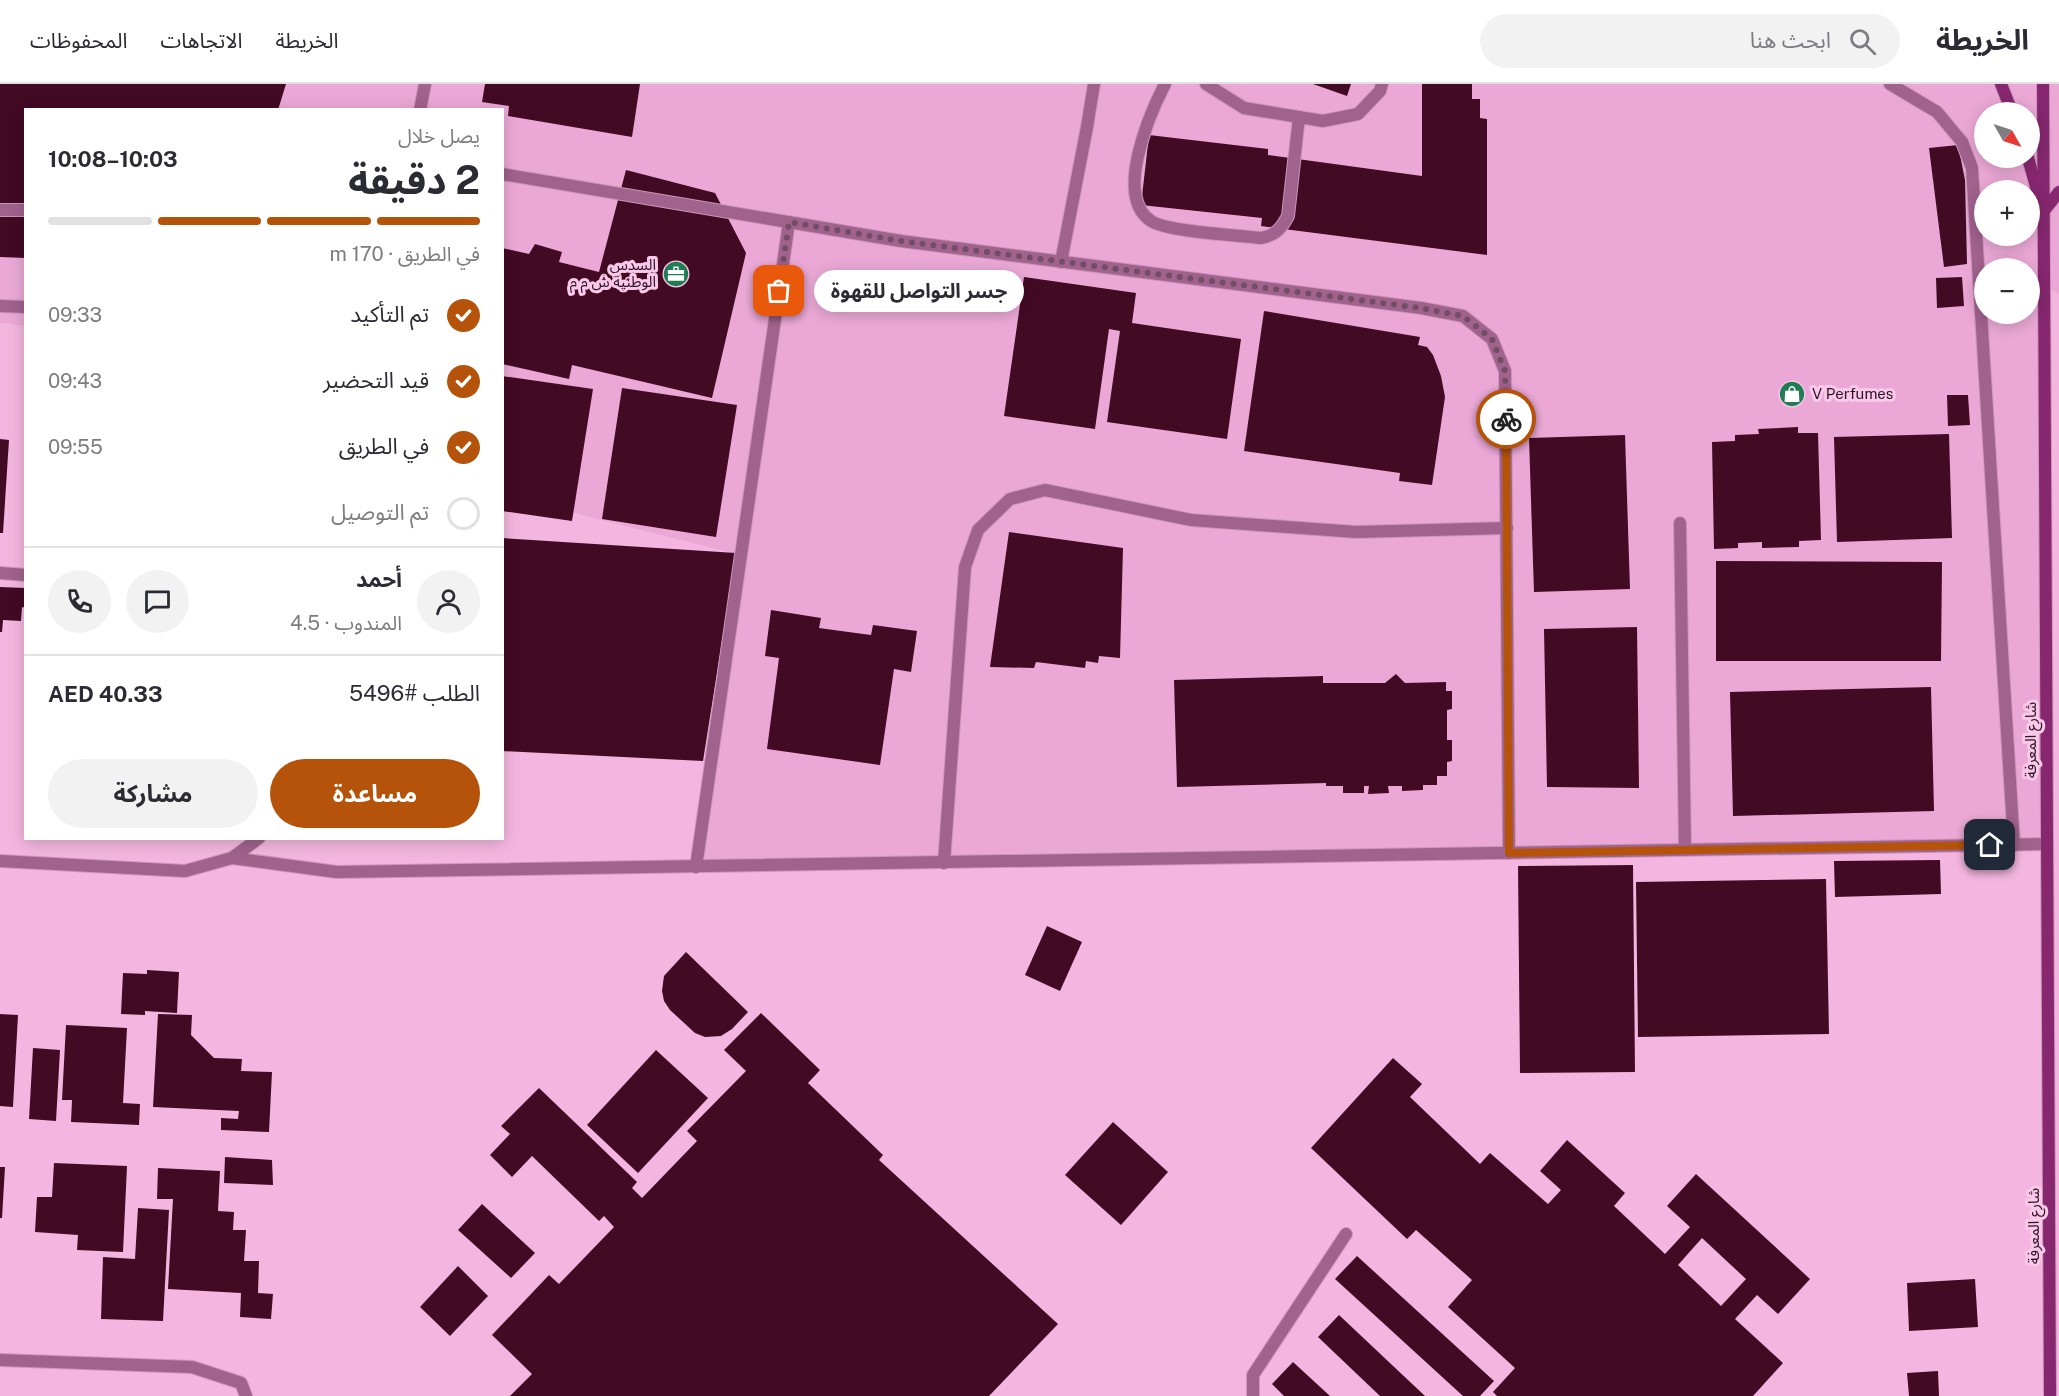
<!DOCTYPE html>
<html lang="ar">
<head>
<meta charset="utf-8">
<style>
	:root { --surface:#fff; --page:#f2f2f3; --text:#2b2b33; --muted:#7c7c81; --line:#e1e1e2; --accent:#b45309 }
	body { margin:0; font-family:"Public Sans","Noto Sans Arabic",sans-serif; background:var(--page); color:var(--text); direction:rtl; height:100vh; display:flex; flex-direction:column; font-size:22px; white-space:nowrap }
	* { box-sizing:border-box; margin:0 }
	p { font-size:20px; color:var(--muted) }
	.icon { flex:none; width:33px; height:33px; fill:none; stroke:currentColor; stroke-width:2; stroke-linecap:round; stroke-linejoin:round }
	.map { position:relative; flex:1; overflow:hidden; direction:ltr }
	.sheet { position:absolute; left:24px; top:24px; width:480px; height:732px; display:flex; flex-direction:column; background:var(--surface); border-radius:0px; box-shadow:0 3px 15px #0003; direction:rtl }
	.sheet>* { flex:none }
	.needle { width:39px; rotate:129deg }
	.buttons { position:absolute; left:1974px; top:18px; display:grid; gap:12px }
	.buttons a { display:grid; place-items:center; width:66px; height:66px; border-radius:50%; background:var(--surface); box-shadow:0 3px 15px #0003; font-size:30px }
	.pin { position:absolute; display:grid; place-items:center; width:51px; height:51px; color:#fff; margin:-26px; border-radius:12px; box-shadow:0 3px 9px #0006 }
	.courier { position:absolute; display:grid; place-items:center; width:60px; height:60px; margin:-30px; border:4px solid #b45309; border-radius:50%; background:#fff; color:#222; box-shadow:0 2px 8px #0007 }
	.bubble { position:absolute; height:42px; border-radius:21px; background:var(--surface); box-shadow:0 3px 15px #0003; font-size:20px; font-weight:700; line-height:42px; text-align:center; direction:rtl }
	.headline em { font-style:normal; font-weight:700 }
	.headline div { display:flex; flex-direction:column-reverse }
	.headline { display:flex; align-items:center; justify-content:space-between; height:102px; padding:0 24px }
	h1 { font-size:39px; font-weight:700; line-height:45px }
	.bar { display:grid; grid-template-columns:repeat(4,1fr); gap:9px 6px; align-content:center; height:72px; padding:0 24px }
	.bar i { height:8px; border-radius:4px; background:var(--line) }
	.bar .active { background:var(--accent) }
	.bar p { grid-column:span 4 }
	.line { display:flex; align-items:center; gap:15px; padding:0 24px; border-top:2px solid var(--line) }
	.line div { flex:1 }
	.round { display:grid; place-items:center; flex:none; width:63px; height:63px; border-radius:32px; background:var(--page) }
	ol { padding:0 24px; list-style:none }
	li { display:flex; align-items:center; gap:18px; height:66px }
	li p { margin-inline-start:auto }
	li .icon { padding:6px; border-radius:50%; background:var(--accent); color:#fff; stroke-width:4 }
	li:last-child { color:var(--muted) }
	li i { width:33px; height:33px; border:3px solid var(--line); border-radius:50% }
	.action { display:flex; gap:12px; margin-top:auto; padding:12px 24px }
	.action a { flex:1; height:69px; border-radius:36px; background:var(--accent); color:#fff; font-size:24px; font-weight:700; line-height:69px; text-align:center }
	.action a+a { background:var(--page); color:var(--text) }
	header { display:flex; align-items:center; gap:36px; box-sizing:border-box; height:84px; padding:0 30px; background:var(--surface); border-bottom:2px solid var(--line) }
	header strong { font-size:28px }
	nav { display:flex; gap:33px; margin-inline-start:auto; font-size:21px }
	.search { width:420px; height:54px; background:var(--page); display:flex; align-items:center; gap:15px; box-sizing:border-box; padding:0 21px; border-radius:33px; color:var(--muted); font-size:22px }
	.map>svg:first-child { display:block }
	.built { fill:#eba8d6; fill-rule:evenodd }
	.building { fill:#430a23; fill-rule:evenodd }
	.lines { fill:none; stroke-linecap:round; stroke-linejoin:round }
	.lane-casing { stroke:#cc96ba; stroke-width:14 }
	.street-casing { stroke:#cc96ba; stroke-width:14 }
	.secondary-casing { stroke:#cc96ba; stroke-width:14 }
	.lane { stroke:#a1628e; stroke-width:12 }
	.street { stroke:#a1628e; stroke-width:12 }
	.secondary { stroke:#86276f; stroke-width:12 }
	.done { stroke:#714d66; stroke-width:6; stroke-dasharray:0 10.8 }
	.route { stroke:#b45309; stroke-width:8 }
	.labels { text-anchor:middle; stroke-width:6; stroke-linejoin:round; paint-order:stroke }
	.poi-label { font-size:15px; fill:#2b1524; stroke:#fac8e9; text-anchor:end }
	.street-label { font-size:15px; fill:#2b1524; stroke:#fac8e9 }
</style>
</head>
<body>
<header>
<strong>الخريطة</strong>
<div class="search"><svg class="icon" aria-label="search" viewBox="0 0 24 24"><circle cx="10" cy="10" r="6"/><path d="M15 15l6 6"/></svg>ابحث هنا</div>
<nav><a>الخريطة</a><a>الاتجاهات</a><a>المحفوظات</a></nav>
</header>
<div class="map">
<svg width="2059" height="1312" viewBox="0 0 2059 1312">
	<rect width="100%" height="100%" fill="#f4b6e0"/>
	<path class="built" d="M 0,0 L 2059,0 L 2059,210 L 2045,203 L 2047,760 L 696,783 L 736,470 L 503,411 L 502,26 L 26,26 L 25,242 L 0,239 ZM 1984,28 L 2030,28 L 2030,74 L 1984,74 ZM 1984,106 L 2030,106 L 2030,152 L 1984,152 ZM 1984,184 L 2030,184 L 2030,230 L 1984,230 Z"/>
	<g class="building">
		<path d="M 0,0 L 286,0 L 278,26 L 26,26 L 26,174 L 0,173 Z"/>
		<path d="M 485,0 L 640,0 L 632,53 L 508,32 L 509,22 L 482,18 Z"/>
		<path d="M 1313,0 L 1351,0 L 1347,12 Z"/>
		<path d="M 1422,0 L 1472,0 L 1472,15 L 1480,15 L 1480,34 L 1487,35 L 1487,171 L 1261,142 L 1262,134 L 1141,121 L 1149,51 L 1268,65 L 1268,71 L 1422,92 Z"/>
		<path d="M 1958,61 L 1965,96 L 1967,180 L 1944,183 L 1929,64 Z"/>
		<path d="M 626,86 L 715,109 L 746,169 L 712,314 L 572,281 L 569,295 L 502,280 L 502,164 L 529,170 L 535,160 L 562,168 L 559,178 L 599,188 Z"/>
		<path d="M 1024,193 L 1136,209 L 1132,239 L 1241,255 L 1227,355 L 1107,338 L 1120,247 L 1109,245 L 1095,345 L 1004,332 Z"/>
		<path d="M 1962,193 L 1964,222 L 1937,224 L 1936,194 Z"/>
		<path d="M 1264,227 L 1420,253 L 1418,261 L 1427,263 L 1433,271 L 1441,292 L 1445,313 L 1432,401 L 1399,397 L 1400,389 L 1244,367 Z"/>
		<path d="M 502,292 L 593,305 L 572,437 L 502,427 Z"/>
		<path d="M 622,304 L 737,321 L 716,453 L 602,435 Z"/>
		<path d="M 1947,311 L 1968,311 L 1970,341 L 1948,342 Z"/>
		<path d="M 1798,343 L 1798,349 L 1818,349 L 1821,456 L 1799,457 L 1799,463 L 1762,464 L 1762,458 L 1738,459 L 1738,464 L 1714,465 L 1712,358 L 1735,357 L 1735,351 L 1759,350 L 1758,345 Z"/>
		<path d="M 1949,350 L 1952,454 L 1837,458 L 1834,353 Z"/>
		<path d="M 1625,351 L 1630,505 L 1534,508 L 1529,354 Z"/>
		<path d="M 0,355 L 9,356 L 3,449 L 0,449 Z"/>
		<path d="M 1009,448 L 1123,464 L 1120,574 L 1099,572 L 1098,579 L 1086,577 L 1085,584 L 1036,578 L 1034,584 L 990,583 Z"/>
		<path d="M 502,454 L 736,469 L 703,677 L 502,667 Z"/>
		<path d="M 1716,477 L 1942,478 L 1941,577 L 1716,577 Z"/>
		<path d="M 0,503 L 26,504 L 26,524 L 22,523 L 21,537 L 3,536 L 2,548 L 0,548 Z"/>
		<path d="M 771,526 L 821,534 L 819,544 L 841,547 L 871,551 L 873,541 L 917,547 L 911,588 L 894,585 L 880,681 L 767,665 L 779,574 L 765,572 Z"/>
		<path d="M 1637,543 L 1639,704 L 1547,703 L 1544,545 Z"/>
		<path d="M 1396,590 L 1405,599 L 1446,598 L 1446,607 L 1452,607 L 1452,625 L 1447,626 L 1447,656 L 1452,656 L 1452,677 L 1447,678 L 1447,692 L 1437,692 L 1437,701 L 1423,701 L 1423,706 L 1402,707 L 1402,702 L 1388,702 L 1389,709 L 1368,710 L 1369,702 L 1364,702 L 1364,709 L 1343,709 L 1343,702 L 1326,702 L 1326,699 L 1177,703 L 1174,596 L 1323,592 L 1323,599 L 1385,599 Z"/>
		<path d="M 1931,603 L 1934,727 L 1733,732 L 1730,608 Z"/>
		<path d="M 1940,776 L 1941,810 L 1835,813 L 1834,777 Z"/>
		<path d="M 1633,781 L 1635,988 L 1520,989 L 1518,782 Z"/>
		<path d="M 1826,795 L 1829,950 L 1638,953 L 1636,798 Z"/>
		<path d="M 1047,842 L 1082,858 L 1060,907 L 1025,891 Z"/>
		<path d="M 686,868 L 748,928 L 732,945 L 721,952 L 705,953 L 695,949 L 670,926 L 664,917 L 662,907 L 664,892 Z"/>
		<path d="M 147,886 L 179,888 L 177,929 L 145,927 L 145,931 L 121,930 L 123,889 L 147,890 Z"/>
		<path d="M 761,929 L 820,986 L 808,999 L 883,1071 L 879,1076 L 1058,1240 L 989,1312 L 510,1312 L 532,1290 L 492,1251 L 549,1191 L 559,1200 L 614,1143 L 604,1132 L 599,1137 L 532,1072 L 512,1093 L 490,1071 L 510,1050 L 501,1042 L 539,1004 L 637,1098 L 632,1104 L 642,1114 L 697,1057 L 687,1047 L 746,987 L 724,966 Z"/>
		<path d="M 0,930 L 18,931 L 13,1023 L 0,1022 Z"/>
		<path d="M 158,930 L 192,931 L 191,951 L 214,974 L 242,975 L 241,987 L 272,988 L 269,1048 L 221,1046 L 221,1034 L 238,1035 L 239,1027 L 153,1023 Z"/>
		<path d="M 66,941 L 127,944 L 123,1019 L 140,1020 L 139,1041 L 71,1038 L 72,1016 L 62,1016 Z"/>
		<path d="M 33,964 L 60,966 L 56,1037 L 29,1035 Z"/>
		<path d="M 656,966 L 708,1014 L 638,1089 L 587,1041 Z"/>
		<path d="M 1393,974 L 1422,1000 L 1410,1013 L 1480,1080 L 1490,1069 L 1548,1120 L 1561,1106 L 1540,1087 L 1567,1056 L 1625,1109 L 1614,1122 L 1665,1170 L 1690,1143 L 1667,1122 L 1696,1090 L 1810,1195 L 1778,1230 L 1757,1211 L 1735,1235 L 1783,1279 L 1753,1312 L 1497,1312 L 1493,1308 L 1515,1284 L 1448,1223 L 1472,1196 L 1416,1146 L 1407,1155 L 1311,1064 ZM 1702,1154 L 1746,1195 L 1721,1222 L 1678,1181 Z"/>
		<path d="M 1113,1038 L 1168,1088 L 1121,1141 L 1065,1091 Z"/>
		<path d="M 225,1073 L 272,1076 L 273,1101 L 224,1099 Z"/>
		<path d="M 54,1079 L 127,1082 L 123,1168 L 77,1166 L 78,1151 L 35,1148 L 37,1113 L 52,1113 Z"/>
		<path d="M 0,1083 L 5,1083 L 2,1134 L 0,1134 Z"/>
		<path d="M 158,1084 L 220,1087 L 218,1127 L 234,1128 L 233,1146 L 246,1146 L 244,1177 L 259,1177 L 258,1209 L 273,1210 L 271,1235 L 240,1233 L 241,1209 L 168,1205 L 173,1115 L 157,1115 Z"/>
		<path d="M 482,1120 L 535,1169 L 511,1194 L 458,1146 Z"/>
		<path d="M 138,1124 L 169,1126 L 163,1237 L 101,1235 L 103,1173 L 135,1175 Z"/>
		<path d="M 1357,1172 L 1494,1297 L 1480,1312 L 1463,1312 L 1335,1195 Z"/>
		<path d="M 458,1182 L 488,1212 L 450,1252 L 420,1223 Z"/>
		<path d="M 1975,1195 L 1978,1243 L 1909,1247 L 1907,1199 Z"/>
		<path d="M 1339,1231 L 1425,1312 L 1380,1312 L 1318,1253 Z"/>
		<path d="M 1293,1278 L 1330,1312 L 1284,1312 L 1272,1300 Z"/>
		<path d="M 1938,1287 L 1939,1312 L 1909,1312 L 1907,1289 Z"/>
	</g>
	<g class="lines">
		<g class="lane-casing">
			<g id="lane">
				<path d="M 1165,0 C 1149,31 1114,113 1151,137 C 1168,148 1238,151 1261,154 C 1276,151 1281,145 1288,132 L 1299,33"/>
				<path d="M 1206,0 L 1244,24 L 1323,37 L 1358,30 L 1380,7 L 1382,0"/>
				<path d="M 1890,0 L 1937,28 L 1962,58 L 1972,84 L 2014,761"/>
				<path d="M 502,90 L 901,157 L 1421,224 L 1463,232 L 1492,255 L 1505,287 L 1509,769"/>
				<path d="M 0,126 L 26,126"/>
				<path d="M 1061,178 L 1087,43 L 1094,0"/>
				<path d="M 1680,439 L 1685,766"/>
				<path d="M 0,489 L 26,491"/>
				<path d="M 232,774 L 337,788 L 2047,760"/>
				<path d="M 944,779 L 965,483 L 978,446 L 1010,415 L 1045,406 L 1191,436 L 1356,448 L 1507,444"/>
				<path d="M 696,783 L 789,138"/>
			</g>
		</g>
		<g class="street-casing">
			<g id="street">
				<path d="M 420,26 L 425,0"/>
				<path d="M 0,222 L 26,223"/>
				<path d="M 0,777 L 185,787 L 232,774 L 259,754"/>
				<path d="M 0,1276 L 192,1283 L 241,1299 L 246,1312"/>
				<path d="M 1253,1312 L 1253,1291 L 1346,1150"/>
			</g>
		</g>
		<g class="secondary-casing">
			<g id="secondary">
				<path d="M 2001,0 L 2012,28"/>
				<path d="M 2043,0 L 2050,1312"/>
				<path d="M 2028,74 L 2039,113"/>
				<path d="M 2043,128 L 2059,108"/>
			</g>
		</g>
		<use href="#lane" class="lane"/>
		<use href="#street" class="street"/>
		<use href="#secondary" class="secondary"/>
	</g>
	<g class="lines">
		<path class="done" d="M 779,207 L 789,138 L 901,157 L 1421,224 L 1463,232 L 1492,255 L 1505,287 L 1506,335"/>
		<path class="route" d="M 1506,335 L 1509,769 L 1990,761"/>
	</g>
	<defs>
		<g id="office-disc" transform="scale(1.35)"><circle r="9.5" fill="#207d53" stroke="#fac8e9"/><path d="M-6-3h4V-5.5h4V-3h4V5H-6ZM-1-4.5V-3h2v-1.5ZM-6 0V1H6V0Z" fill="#fff"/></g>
		<g id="shop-disc" transform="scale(1.35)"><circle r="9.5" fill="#207d53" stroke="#fac8e9"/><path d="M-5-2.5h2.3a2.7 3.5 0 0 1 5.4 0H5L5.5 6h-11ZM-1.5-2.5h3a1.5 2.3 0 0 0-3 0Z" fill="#fff"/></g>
	</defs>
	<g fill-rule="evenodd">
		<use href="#office-disc" x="676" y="190"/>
		<use href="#shop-disc" x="1792" y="310"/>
	</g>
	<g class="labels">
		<g class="poi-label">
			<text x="656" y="186">السدس<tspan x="656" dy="17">الوطنیة ش م م</tspan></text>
			<text x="1812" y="315" text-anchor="start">V Perfumes</text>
		</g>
		<g class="street-label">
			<text transform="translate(2031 656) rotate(-90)" y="5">شارع المعرفة</text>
			<text transform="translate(2034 1142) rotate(-90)" y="5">شارع المعرفة</text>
		</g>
	</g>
</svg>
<div class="buttons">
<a><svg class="needle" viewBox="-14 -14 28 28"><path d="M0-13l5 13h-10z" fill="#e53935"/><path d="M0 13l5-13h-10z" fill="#7c7c81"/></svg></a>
<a>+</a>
<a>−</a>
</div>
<div class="pin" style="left:779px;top:207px;background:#ea580c"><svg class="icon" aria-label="bag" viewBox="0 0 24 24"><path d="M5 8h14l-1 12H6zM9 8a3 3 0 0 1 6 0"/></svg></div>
<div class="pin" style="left:1990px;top:761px;background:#1f2937"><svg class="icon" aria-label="home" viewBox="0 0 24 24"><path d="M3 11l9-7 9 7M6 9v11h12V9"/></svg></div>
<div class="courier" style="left:1506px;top:335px"><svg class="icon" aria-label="bike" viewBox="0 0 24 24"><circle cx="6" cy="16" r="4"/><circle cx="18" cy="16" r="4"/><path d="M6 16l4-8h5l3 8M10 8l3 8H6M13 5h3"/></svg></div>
<div class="bubble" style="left:814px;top:186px;width:210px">جسر التواصل للقهوة</div>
<section class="sheet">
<div class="headline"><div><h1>2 دقيقة</h1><p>يصل خلال</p></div><em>10:03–10:08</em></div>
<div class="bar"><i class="active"></i><i class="active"></i><i class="active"></i><i></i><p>في الطريق · 170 m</p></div>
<ol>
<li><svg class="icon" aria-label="check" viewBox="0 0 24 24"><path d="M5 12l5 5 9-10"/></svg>تم التأكيد<p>09:33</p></li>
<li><svg class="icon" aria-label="check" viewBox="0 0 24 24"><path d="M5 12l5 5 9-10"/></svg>قيد التحضير<p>09:43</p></li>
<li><svg class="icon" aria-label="check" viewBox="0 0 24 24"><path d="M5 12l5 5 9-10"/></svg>في الطريق<p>09:55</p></li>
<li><i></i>تم التوصيل</li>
</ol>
<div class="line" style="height:108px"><a class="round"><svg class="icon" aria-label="person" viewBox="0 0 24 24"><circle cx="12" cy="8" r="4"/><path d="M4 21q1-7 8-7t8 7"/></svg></a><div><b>أحمد</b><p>المندوب · 4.5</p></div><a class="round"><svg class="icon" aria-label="chat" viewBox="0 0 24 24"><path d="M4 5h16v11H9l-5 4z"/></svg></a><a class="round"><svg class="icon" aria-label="phone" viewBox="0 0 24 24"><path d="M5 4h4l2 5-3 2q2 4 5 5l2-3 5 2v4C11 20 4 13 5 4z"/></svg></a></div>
<div class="line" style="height:78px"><div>الطلب #5496</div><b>AED 40.33</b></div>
<div class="action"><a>مساعدة</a><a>مشاركة</a></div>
</section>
</div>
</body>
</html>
